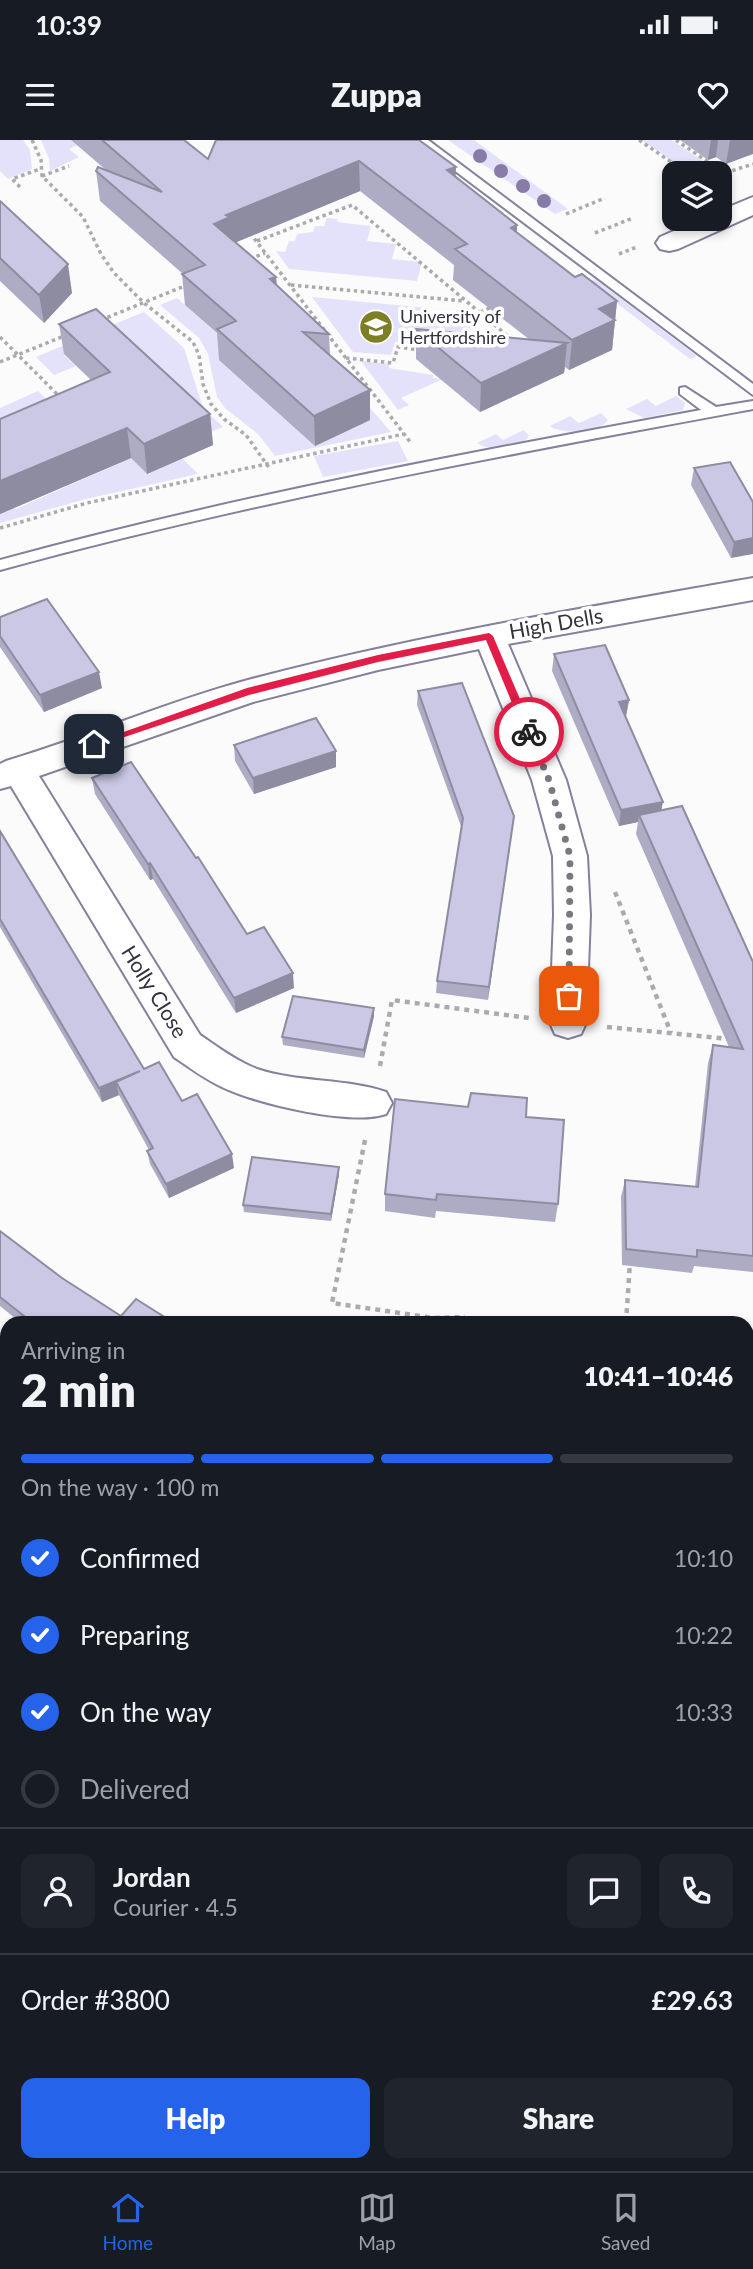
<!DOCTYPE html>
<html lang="en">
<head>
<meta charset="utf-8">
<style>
	:root { --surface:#171b24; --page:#20242c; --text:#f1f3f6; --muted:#9ea1a6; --line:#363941; --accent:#2563eb }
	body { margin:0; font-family:Lato,sans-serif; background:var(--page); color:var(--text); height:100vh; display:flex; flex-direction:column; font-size:26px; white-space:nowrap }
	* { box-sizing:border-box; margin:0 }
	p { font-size:23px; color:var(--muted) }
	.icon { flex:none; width:38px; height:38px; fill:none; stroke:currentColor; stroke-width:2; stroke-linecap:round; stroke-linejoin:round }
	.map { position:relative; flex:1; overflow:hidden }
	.panel { position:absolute; left:0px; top:1176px; width:754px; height:856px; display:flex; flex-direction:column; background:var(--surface); border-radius:21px 21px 0 0; box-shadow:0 4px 10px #0003 }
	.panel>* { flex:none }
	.fabs { position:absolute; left:662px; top:21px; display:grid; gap:14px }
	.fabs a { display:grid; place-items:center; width:70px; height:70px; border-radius:14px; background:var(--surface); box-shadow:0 4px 10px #0003; font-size:35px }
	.pin { position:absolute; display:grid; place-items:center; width:60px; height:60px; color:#fff; margin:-30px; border-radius:14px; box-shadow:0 4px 10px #0006 }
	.courier { position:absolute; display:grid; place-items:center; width:70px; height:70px; margin:-35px; border:5px solid #e11d48; border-radius:50%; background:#fff; color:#222; box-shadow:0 2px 9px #0007 }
	.headline em { font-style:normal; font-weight:800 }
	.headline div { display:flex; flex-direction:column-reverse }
	.headline { display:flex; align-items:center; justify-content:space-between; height:119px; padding:0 21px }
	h1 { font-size:46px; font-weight:800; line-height:52px }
	.bar { display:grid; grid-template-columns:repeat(4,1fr); gap:10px 7px; align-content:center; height:84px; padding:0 21px }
	.bar i { height:9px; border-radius:5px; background:var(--line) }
	.bar .selected { background:var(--accent) }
	.bar p { grid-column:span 4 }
	.line { display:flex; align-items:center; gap:18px; padding:0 21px; border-top:2px solid var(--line) }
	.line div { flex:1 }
	.round { display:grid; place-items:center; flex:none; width:74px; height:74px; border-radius:14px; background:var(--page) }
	ol { padding:0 21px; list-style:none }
	li { display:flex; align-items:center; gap:21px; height:77px }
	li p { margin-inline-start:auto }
	li .icon { padding:7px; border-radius:50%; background:var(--accent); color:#fff; stroke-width:4 }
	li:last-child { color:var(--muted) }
	li i { width:38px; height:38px; border:4px solid var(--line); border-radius:50% }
	.action { display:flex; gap:14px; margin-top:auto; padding:14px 21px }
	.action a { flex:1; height:80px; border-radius:14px; background:var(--accent); color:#fff; font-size:28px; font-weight:800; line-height:80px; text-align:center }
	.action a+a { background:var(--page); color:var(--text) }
	.status { display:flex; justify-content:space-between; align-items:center; height:49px; padding:0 35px; background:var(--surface); direction:ltr }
	.status svg { height:19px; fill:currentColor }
	header { display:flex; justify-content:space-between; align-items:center; height:91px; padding:0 21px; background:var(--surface); font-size:32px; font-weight:800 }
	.menu { display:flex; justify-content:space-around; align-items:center; height:98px; border-top:2px solid var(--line); background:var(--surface); font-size:19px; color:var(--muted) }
	.menu a { display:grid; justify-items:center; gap:4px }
	.menu .selected { color:var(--accent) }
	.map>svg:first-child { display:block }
	.green { fill:#e4e2fa }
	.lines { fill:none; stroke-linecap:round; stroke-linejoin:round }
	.lane-casing { stroke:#83819b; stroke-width:4 }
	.street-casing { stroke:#83819b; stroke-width:4 }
	.secondary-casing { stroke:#83819b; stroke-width:4 }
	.path-far2 { stroke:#abaaaf; stroke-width:3.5; stroke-dasharray:3.5 3.5; stroke-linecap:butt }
	.path-far1 { stroke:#abaaaf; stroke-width:4.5; stroke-dasharray:5 5; stroke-linecap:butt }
	.path { stroke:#abaaaf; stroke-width:5; stroke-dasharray:6 6; stroke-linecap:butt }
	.lane { fill:#fff; fill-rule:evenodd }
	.street { fill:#fff; fill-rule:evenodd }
	.secondary { fill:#fff; fill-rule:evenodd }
	.tree { fill:#897ba8 }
	.wall { fill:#aeacc4 }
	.shaded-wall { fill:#8d8ca0 }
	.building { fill:#cac8e4; stroke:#8d8ca0; stroke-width:2 }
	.route { fill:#e11d48 }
	.done { stroke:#797880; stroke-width:7; stroke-dasharray:0 12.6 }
	.labels { text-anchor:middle; stroke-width:7; stroke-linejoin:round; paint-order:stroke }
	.far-poi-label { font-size:18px; fill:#33323d; stroke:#fff; text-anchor:start }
	.street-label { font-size:21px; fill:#33323d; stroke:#fff }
</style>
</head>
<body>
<div class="status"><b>10:39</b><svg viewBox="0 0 49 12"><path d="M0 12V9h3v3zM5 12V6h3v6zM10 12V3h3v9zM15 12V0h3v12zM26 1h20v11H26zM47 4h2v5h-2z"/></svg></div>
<header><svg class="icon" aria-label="menu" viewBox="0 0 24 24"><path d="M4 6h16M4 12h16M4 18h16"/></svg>Zuppa<svg class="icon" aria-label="heart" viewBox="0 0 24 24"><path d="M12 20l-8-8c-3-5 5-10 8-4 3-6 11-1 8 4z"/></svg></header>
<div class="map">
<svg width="753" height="2031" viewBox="0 0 753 2031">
	<rect width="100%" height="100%" fill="#fbfbfb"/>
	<g class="green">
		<path d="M 0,0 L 23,0 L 30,10 L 32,29 L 8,39 L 0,31 Z"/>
		<path d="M 41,0 L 72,0 L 77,5 L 69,9 L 79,17 L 50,31 L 49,19 Z"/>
		<path d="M 448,0 L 474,0 L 568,69 L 555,74 Z"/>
		<path d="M 641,0 L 672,0 L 707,24 L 688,32 Z"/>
		<path d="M 327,78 L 338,79 L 337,82 L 371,86 L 367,101 L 396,104 L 392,119 L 422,122 L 417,141 L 289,129 L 276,111 L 285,112 L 289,101 L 295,101 L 297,94 L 313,92 L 315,86 L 324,86 Z"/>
		<path d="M 595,139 L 697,216 L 690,219 L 589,142 Z"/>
		<path d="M 312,157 L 428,168 L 427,172 L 460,175 L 458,184 L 472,185 L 466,210 L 395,202 L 391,215 L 353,212 Z"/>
		<path d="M 177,158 L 238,212 L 341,234 L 391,292 L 275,316 L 258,294 L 225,268 L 217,257 L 208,214 L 199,198 L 160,165 Z"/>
		<path d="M 144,172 L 184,208 L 203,268 L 223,287 L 203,295 L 112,185 Z"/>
		<path d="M 105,188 L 64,215 L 76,226 L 54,235 L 36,217 Z"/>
		<path d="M 361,221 L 389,224 L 389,228 L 433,235 L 433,238 L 443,239 L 401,258 L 409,265 L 398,270 Z"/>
		<path d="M 38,251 L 58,271 L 0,286 L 0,268 Z"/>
		<path d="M 676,256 L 685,263 L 683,270 L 644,278 L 626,269 L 647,259 L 656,266 Z"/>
		<path d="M 601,273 L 608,280 C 600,293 561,295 550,286 L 570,276 L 579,283 Z"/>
		<path d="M 524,290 L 529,296 C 522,308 488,312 477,303 L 496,294 L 503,300 Z"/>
		<path d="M 398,301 L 408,321 L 323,337 L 314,316 Z"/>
		<path d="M 131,318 L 147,334 L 182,318 L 198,334 L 86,359 L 0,383 L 0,373 L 13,367 L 16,369 Z"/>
	</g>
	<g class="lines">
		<g class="lane-casing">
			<g id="lane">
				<path d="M 414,0 L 428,0 L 753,244 L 753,255 Z"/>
				<path d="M 685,247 L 716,267 L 753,261 L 753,269 C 500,316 248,362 0,430 L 0,420 C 231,357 466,313 701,270 L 680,254 L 680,248 Z"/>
			</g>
		</g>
		<g class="street-casing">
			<g id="street">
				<path d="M 753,57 L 753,75 L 678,109 L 669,111 L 660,109 L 656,103 L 660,97 L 701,79 L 719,79 L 719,71 Z"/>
				<path d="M 753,438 L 753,460 L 508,504 L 566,640 L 587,716 L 590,775 L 586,883 L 581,894 L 568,898 L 555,894 L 550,883 L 554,775 L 553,716 L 532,640 L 479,509 L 378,530 L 253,562 L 39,636 L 200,895 C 218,907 236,921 257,929 C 299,943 345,938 386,952 L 392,963 L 386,974 C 351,986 259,964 224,948 C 206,940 190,928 174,917 L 11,646 L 0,649 L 0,624 L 6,621 C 87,597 166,562 248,540 C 414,496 584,468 753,438 Z"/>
				<rect x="747" y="1201" width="6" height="38"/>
				<path d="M 7,1416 L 7,1466 L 0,1469 L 0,1418 Z"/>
				<path d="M 35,2025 L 90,2025 L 87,2031 L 32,2031 Z"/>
				<path d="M 317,2025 L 373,2025 L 376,2031 L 320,2031 Z"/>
			</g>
		</g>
		<g class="secondary-casing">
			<g id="secondary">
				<path d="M 0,1286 L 7,1289 L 7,1331 L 0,1328 Z"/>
				<rect x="747" y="1500" width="6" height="46"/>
			</g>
		</g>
		<g class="path-far2">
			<path d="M 32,0 L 41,20 L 42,36 L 83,77 L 101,114 L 114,133 L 144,163 L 193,202 L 199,215 L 203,244 L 211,264 L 224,279 L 246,295 L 270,329"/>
			<path d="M 639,0 L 687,33"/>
			<path d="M 676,0 L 724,33"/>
			<path d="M 719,35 L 753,24"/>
			<path d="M 42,36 L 69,26"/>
			<path d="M 20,47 L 12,39 L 40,29"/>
			<path d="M 566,74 L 605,58"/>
			<path d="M 250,93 L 411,303"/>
			<path d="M 595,93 L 633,78"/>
			<path d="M 257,101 L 352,65 L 510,198 L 506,200"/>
			<path d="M 619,114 L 637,107"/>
			<path d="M 250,119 L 265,113"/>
			<path d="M 291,145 L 464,161"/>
			<path d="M 480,172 L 495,166"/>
			<path d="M 101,180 L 187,145"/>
			<path d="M 0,197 L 61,258"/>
			<path d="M 346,218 L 393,223 L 398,207 L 420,210"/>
			<path d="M 0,222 L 64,196"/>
			<path d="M 0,388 L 87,363 L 404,294"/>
		</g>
		<g class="path-far1">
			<path d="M 615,752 L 671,893"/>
			<path d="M 607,887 L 730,899"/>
			<path d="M 380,926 L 392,860 L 529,878"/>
			<path d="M 365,1000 L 332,1163 L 434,1178 L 465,1177"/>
			<path d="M 626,1183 L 630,1122"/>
		</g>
		<g class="path">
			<path d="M 747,1809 L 753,1804"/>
			<path d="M 525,2031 L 531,2025"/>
		</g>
		<use href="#lane" class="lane"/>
		<use href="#street" class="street"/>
		<use href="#secondary" class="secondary"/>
	</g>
	<g class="tree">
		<circle cx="480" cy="16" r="7"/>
		<circle cx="501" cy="31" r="7"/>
		<circle cx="523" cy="46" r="7"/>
		<circle cx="544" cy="61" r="7"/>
	</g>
	<g class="wall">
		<path d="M 71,0 L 184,0 L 208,19 L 419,0 L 456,37 L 517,85 L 517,93 L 575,137 L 617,161 L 612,210 L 569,230 L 565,227 L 564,233 L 480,272 L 416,219 L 416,189 L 530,200 L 453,140 L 454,125 L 360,51 L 236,102 L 276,137 L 277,146 L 329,194 L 330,215 L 370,280 L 315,306 L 219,220 L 217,193 L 185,165 L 182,134 L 183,134 L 100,61 L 96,31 L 106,30 Z"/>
		<path d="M 680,0 L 753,0 L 726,24 L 716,17 L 708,20 Z"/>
		<path d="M 0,61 L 72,153 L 44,183 L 0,141 Z"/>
		<path d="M 59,184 L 210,274 L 213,305 L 147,334 L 131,318 L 0,374 L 0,279 L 91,240 L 64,214 Z"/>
		<path d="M 694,328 L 753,362 L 731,418 L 691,345 Z"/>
		<path d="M 0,477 L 102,548 L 44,572 L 0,507 Z"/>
		<path d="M 554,514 L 629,560 L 626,576 L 625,577 L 662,670 L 753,822 L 753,1132 L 694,1126 L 692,1133 L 622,1125 L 621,1057 L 625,1040 L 695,1047 L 708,923 L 713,905 L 729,907 L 636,694 L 638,682 L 619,686 L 552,531 Z"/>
		<path d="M 418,551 L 514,676 L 488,860 L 436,853 L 437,841 L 462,689 L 417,565 Z"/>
		<path d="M 234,605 L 336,627 L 254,654 L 235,621 Z"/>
		<path d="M 92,638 L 247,794 L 294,848 L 236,873 L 153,739 L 150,740 L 95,654 Z"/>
		<path d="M 0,691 L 144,929 L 182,961 L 234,1028 L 169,1058 L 150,1024 L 147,1011 L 149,1010 L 119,955 L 102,962 L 0,787 Z"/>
		<path d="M 374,876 L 364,918 L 283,905 L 282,897 Z"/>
		<path d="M 526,977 L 558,1064 L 555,1082 L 436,1071 L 435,1078 L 385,1071 L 385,1054 Z"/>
		<path d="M 339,1034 L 331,1081 L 244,1072 L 243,1065 Z"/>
		<path d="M 0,1091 L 62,1138 L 121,1176 L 174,1183 L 21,1183 L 0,1166 Z"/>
		<rect x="747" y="1341" width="6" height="65"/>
		<path d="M 753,1885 L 753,1908 L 747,1902 L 747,1891 Z"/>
	</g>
	<g class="shaded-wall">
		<path d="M 711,0 L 718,0 L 716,17 L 708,20 Z"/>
		<path d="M 730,0 L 753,0 L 753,14 L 726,24 Z"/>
		<path d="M 359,21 L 360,51 L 232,104 L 214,84 L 226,75 Z"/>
		<path d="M 456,27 L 455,57 L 447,30 Z"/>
		<path d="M 517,85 L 515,116 L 511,88 Z"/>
		<path d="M 68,124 L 72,153 L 44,183 L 39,155 Z"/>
		<path d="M 276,137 L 278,167 L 270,139 Z"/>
		<path d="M 617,161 L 612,210 L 569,230 L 572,200 L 599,169 Z"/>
		<path d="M 567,203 L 564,233 L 480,272 L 481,243 Z"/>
		<path d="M 370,250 L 370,280 L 315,306 L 314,276 Z"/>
		<path d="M 210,274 L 213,305 L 147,334 L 144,304 Z"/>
		<path d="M 127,288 L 131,318 L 0,374 L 0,341 Z"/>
		<path d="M 753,398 L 753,414 L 731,418 L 734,402 Z"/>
		<path d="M 99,532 L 102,548 L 44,572 L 40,555 Z"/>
		<path d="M 629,560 L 626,576 L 616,578 L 619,562 Z"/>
		<path d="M 336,611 L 336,627 L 254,654 L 253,638 Z"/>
		<path d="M 663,662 L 660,677 L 639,675 L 638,682 L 619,686 L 621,670 Z"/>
		<path d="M 514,676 L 512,690 L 488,860 L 489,847 Z"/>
		<path d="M 150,723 L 153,739 L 150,740 L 148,724 Z"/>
		<path d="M 293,833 L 294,848 L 236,873 L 234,858 Z"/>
		<path d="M 374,868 L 374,876 L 364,918 L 364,910 Z"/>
		<path d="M 140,931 L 116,942 L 119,955 L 102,962 L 99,948 Z"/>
		<path d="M 232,1014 L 234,1028 L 169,1058 L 166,1044 Z"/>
		<path d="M 339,1027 L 339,1034 L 331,1081 L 331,1074 Z"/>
		<path d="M 7,1612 L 7,1626 L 0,1634 L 0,1620 Z"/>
	</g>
	<g class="building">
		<path d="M 102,0 L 184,0 L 208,19 L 216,0 L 419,0 L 456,27 L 447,30 L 517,85 L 511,88 L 575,137 L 582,134 L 617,161 L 599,169 L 615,180 L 572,200 L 455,109 L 467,104 L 359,21 L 226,75 L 230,77 L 214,84 L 276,137 L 270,139 L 329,194 L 303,192 L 370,250 L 314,276 L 217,189 L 236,181 L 182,134 L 205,125 L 96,31 L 98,27 L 162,52 Z"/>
		<path d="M 0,61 L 68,124 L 39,155 L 0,118 Z"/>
		<path d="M 96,169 L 210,274 L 144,304 L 127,288 L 0,341 L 0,279 L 110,232 L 59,184 Z"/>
		<path d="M 416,189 L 567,203 L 481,243 Z"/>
		<path d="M 730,322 L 753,362 L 753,398 L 734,402 L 694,328 Z"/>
		<path d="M 47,459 L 99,532 L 40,555 L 0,496 L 0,477 Z"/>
		<path d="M 605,505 L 629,560 L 619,562 L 663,662 L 621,670 L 554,514 Z"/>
		<path d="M 462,543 L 514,676 L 489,847 L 437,841 L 463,678 L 418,551 Z"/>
		<path d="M 316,578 L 336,611 L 253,638 L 234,605 Z"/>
		<path d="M 131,622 L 196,718 L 198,717 L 247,794 L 264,787 L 293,833 L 234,858 L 150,723 L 148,724 L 92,638 Z"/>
		<path d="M 682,666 L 753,822 L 753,1116 L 697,1110 L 697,1117 L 626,1109 L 625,1040 L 698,1047 L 713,905 L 743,909 L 639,675 Z"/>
		<path d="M 0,691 L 144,929 L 159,922 L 182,961 L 197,954 L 232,1014 L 166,1044 L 147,1011 L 153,1008 L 116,942 L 140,931 L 99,948 L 0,779 Z"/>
		<path d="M 293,856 L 374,868 L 364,910 L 282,897 Z"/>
		<path d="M 471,953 L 527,958 L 526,977 L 564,980 L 558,1064 L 437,1054 L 436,1060 L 385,1054 L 395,959 L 468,967 Z"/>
		<path d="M 252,1017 L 339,1027 L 331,1074 L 243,1065 Z"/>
		<path d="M 0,1091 L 62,1138 L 121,1176 L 136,1159 L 174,1183 L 33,1183 L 0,1157 Z"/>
		<rect x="747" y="1341" width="6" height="56"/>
		<path d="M 6,1508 L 7,1612 L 0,1620 L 0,1515 Z"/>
		<path d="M 0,1774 L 7,1781 L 7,1941 L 0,1934 Z"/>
		<path d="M 753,1886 L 753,1902 L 747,1896 L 747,1893 Z"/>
		<path d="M 121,2025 L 236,2025 L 242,2031 L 116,2031 Z"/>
	</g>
	<path class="route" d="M 489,493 L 493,496 L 534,592 L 532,595 L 524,592 L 486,500 L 378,522 L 249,555 L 98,606 L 90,604 L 247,548 L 378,515 Z"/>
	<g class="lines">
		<path class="done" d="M 529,592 L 549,640 L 570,716 L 569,856"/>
	</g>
	<defs>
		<g id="university-disc" transform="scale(1.75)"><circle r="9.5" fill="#7e7e26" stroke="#fff"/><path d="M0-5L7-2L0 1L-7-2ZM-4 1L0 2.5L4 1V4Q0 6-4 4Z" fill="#fff"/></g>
	</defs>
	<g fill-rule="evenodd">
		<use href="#university-disc" x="376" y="187"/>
	</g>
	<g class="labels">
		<g class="far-poi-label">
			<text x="400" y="183">University of<tspan x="400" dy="21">Hertfordshire</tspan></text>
		</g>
		<g class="street-label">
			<text transform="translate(556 484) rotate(-10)" y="7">High Dells</text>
			<text transform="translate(154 852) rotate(58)" y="7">Holly Close</text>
		</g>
	</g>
</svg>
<div class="fabs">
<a><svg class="icon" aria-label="layers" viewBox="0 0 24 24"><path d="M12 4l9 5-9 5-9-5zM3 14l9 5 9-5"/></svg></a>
</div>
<div class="pin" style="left:569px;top:856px;background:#ea580c"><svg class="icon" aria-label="bag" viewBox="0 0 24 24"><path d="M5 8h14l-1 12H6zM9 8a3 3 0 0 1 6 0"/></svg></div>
<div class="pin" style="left:94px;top:604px;background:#1f2937"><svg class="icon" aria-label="home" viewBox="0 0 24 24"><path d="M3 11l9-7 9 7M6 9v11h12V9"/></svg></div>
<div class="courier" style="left:529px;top:592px"><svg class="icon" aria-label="bike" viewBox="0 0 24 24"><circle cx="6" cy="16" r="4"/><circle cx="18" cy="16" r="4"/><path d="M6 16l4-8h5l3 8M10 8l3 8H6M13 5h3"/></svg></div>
<section class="panel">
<div class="headline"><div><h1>2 min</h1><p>Arriving in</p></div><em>10:41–10:46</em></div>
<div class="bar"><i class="selected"></i><i class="selected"></i><i class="selected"></i><i></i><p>On the way · 100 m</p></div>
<ol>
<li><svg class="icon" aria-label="check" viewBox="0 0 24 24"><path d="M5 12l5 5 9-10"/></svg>Confirmed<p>10:10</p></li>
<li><svg class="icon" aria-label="check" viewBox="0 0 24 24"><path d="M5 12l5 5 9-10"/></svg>Preparing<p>10:22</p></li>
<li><svg class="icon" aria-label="check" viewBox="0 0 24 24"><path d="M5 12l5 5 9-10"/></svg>On the way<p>10:33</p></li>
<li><i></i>Delivered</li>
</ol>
<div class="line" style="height:126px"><a class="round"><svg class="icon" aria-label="person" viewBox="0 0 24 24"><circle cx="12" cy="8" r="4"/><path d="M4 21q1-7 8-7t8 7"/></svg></a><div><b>Jordan</b><p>Courier · 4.5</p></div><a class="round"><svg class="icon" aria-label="chat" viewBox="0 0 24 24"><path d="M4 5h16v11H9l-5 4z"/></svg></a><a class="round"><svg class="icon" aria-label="phone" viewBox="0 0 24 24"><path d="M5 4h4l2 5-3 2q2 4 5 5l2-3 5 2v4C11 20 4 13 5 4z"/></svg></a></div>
<div class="line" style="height:91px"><div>Order #3800</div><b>£29.63</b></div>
<div class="action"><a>Help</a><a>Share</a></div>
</section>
</div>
<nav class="menu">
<a class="selected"><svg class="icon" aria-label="home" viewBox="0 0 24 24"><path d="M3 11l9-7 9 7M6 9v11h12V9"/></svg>Home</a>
<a><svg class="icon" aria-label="map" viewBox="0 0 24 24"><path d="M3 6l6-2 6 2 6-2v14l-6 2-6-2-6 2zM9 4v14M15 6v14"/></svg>Map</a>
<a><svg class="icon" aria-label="saved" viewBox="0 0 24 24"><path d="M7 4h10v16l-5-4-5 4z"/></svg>Saved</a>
</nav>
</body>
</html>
